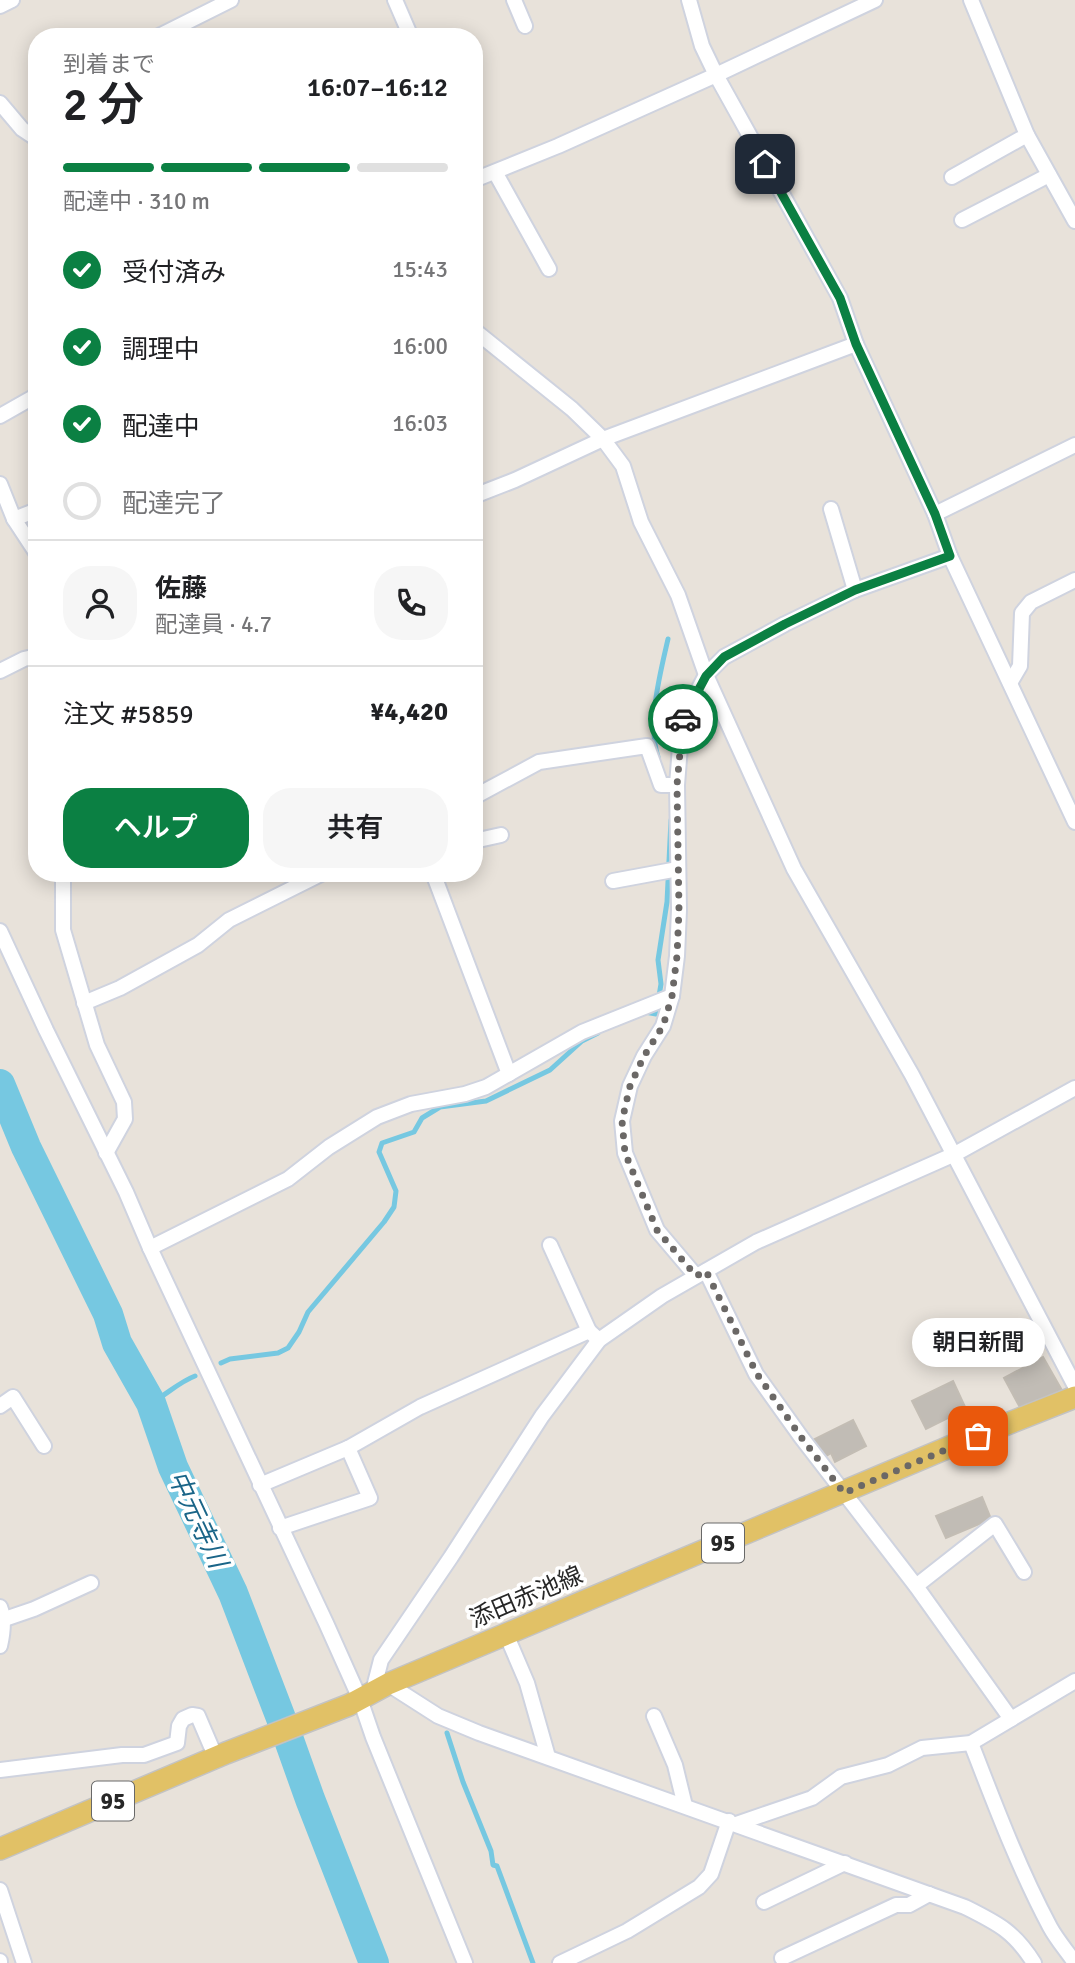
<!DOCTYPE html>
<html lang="ja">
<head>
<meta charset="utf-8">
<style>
	:root { --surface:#fff; --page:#f6f6f6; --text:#202124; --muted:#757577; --line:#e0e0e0; --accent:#0b8043 }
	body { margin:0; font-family:Signika,"Noto Sans JP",sans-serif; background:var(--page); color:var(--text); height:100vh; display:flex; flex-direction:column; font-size:26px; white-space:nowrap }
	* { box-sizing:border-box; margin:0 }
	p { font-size:23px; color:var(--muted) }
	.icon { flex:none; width:38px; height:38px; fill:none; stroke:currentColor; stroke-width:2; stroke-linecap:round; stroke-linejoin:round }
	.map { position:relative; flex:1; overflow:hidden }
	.sheet { position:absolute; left:28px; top:28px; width:455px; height:854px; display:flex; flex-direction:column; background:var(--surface); border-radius:28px; box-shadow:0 4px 18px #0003 }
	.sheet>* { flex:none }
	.pin { position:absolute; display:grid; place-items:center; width:60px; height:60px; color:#fff; margin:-30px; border-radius:14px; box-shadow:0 4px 10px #0006 }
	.courier { position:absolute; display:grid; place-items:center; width:70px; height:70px; margin:-35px; border:5px solid #0b8043; border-radius:50%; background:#fff; color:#222; box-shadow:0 2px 9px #0007 }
	.bubble { position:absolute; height:49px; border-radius:24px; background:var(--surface); box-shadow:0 4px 18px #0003; font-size:23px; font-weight:600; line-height:49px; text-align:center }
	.head em { font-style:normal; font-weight:600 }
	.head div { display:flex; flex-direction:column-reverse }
	.head { display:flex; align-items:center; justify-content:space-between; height:119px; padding:0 35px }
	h1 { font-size:46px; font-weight:600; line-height:52px }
	.bar { display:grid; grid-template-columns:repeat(4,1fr); gap:10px 7px; align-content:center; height:84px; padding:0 35px }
	.bar i { height:9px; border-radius:5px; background:var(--line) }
	.bar .selected { background:var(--accent) }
	.bar p { grid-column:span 4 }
	.line { display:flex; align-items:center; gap:18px; padding:0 35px; border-top:2px solid var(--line) }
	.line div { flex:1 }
	.round { display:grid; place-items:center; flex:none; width:74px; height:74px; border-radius:28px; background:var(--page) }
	ol { padding:0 35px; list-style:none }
	li { display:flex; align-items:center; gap:21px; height:77px }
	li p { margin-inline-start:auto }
	li .icon { padding:7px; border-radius:50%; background:var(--accent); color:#fff; stroke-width:4 }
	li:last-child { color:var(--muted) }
	li i { width:38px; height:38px; border:4px solid var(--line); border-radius:50% }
	.primary-button { display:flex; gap:14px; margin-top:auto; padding:14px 35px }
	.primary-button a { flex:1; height:80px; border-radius:28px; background:var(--accent); color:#fff; font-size:28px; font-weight:600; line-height:80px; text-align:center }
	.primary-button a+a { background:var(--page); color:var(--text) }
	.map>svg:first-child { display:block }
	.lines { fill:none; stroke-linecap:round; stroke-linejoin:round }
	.stream { stroke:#76c8e1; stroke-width:5 }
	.river { stroke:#76c8e1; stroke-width:30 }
	.building { fill:#c1bcb5; stroke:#c3bdb4; stroke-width:2 }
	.street-casing { stroke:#cfd3df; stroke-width:18 }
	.primary-casing { stroke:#c3c3c3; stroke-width:24 }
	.street { stroke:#fff; stroke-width:14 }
	.primary { stroke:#e1c166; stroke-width:21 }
	.done { stroke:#6b6866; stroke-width:7; stroke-dasharray:0 12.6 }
	.route { stroke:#0b8043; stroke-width:9 }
	.labels { text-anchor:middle; stroke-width:7; stroke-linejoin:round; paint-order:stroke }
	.shield { fill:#fff; stroke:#686868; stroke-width:2 }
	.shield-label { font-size:23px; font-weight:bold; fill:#272727 }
	.street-label { font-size:24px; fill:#272727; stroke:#fff }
	.water-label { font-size:26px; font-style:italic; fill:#1a6588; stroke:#fff }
</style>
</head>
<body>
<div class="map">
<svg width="1075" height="1963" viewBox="0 0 1075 1963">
	<rect width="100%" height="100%" fill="#e8e2da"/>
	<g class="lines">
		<g class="stream">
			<path d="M 658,757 C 647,723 660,674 668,639"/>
			<path d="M 645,1012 L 656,1014 L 661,984 L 658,960 L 667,902 L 671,820"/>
			<path d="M 221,1363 L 230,1359 L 278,1353 L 288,1348 L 299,1332 L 308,1312 L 384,1222 L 394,1207 L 396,1191 L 379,1152 L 382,1143 L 414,1132 L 422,1118 L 440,1107 L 486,1101 L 550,1070 L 582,1041 L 598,1033"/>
			<path d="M 151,1403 C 166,1395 179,1382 195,1376"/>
			<path d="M 447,1733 L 463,1782 L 491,1851 L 493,1865 L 497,1866 L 533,1963"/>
		</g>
		<path class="river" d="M 0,1084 L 26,1147 L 108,1314 L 117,1343 L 151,1403 L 173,1467 L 233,1593 L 284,1726 L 310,1799 L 374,1963"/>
	</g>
	<g class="building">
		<path d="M 1043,1357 L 1063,1392 L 1023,1413 L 1004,1378 Z"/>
		<path d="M 953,1381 L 966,1409 L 926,1429 L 912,1401 Z"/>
		<path d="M 853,1420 L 866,1446 L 835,1462 L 831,1453 L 823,1458 L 813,1440 Z"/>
		<path d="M 982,1497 L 991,1519 L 946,1538 L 936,1516 Z"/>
	</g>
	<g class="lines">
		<g class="street-casing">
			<g id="street">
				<path d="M 395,0 L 411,37"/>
				<path d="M 514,0 L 525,26"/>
				<path d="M 689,0 L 702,46 L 716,75 L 840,298 L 856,344 L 935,514 L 950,556 L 1075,822"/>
				<path d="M 0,6 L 12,0"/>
				<path d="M 157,37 L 231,0"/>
				<path d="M 0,103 L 22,129 L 37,139"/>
				<path d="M 1027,135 L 1075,221"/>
				<path d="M 495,172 L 549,269"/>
				<path d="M 952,177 L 1027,135 L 971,0"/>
				<path d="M 474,180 L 558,146 L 716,75 L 875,0"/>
				<path d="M 962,220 L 1049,175"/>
				<path d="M 474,330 L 572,409 L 603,439 L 623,466 L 641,522 L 678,595 L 706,675 L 794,869 L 912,1075 L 1075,1386"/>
				<path d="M 0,416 L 37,395"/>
				<path d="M 0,484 L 14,519 L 37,554"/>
				<path d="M 474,496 L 515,480 L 603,439 L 856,344"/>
				<path d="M 831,509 L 855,590"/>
				<path d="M 935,514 L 1075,445"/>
				<path d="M 14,519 L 37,510"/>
				<path d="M 0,671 L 24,659 L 37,656"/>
				<path d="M 1010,683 L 1020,666 L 1022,613 L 1031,602 L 1075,580"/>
				<path d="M 474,797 L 539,762 L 647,746 L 661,785 L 677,785"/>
				<path d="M 474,841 L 501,835"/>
				<path d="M 63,873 L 63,930 L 97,1045 L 124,1102 L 125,1119 L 106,1153"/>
				<path d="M 433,873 L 509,1074"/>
				<path d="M 613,881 L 678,869"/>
				<path d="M 0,931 L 46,1030 L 126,1192 L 150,1248 L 326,1623 L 360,1699 L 373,1737 L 465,1963"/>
				<path d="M 84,1003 L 120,988 L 198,945 L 229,920 L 323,873"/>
				<path d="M 550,1245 L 589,1331"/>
				<path d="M 150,1248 L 288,1179 L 329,1147 L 377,1117 L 411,1104 L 465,1094 L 486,1087 L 582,1032 L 672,996"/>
				<path d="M 706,1271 L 756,1374 L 801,1437 L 916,1586 L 1011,1719"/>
				<path d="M 696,1276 L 657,1230 L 625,1153 L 622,1121 L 630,1086 L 644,1056 L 663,1026 L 672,996 L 677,956 L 679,910 L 677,785 L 682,721 L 706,675 L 724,657 L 785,624 L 855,590 L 950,556"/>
				<path d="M 0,1406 L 13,1397 L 44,1446"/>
				<path d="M 260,1485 L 348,1448 L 420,1407 L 589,1331 L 599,1340"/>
				<path d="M 280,1528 L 370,1498 L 348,1448"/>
				<path d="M 916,1586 L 995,1524 L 1024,1572"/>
				<path d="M 0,1607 C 5,1619 3,1633 0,1646"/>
				<path d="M 2,1620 L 34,1609 L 91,1583"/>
				<path d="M 506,1634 L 527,1683 L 548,1757"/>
				<path d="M 388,1684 L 438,1716 L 479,1733 L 965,1907 C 997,1923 1014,1931 1034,1963"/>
				<path d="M 373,1691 L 381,1660 L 451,1557 L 542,1416 L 599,1340 L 662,1296 L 756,1242 L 955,1154 L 1075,1088"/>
				<path d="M 654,1716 L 675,1765 L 685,1806"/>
				<path d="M 971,1743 C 995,1805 1019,1869 1050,1927 C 1057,1940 1067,1951 1075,1963"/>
				<path d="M 0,1770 L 122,1755 L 144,1755 L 177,1743 L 179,1726 L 183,1719 L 192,1715 L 198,1716 L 216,1758"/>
				<path d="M 736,1824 L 812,1798 L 841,1777 L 888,1765 L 922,1748 L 971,1743 L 1075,1681"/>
				<path d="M 0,1890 L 24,1963"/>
				<path d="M 764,1902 L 845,1863"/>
				<path d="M 782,1958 L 896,1905 L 909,1905 L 929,1894"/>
				<path d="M 0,1961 L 0,1963"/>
				<path d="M 560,1963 L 627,1931 L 699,1887 L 711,1874 L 729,1821"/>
			</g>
		</g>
		<g class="primary-casing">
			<path id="primary" d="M 0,1849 L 226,1753 L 349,1705 L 388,1684 L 954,1445 L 1075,1397"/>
		</g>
		<use href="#street" class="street"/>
		<use href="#primary" class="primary"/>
	</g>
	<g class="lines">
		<path class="done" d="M 683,719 L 677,785 L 679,910 L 677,956 L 672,996 L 663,1026 L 644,1056 L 630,1086 L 622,1121 L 625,1153 L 657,1230 L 696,1276 L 706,1271 L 757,1374 L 801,1437 L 844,1493 L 978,1436"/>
		<path class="route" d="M 683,719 L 706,676 L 724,657 L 785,624 L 855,590 L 950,556 L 935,514 L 856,344 L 840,298 L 765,164"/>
	</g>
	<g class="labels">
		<g class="shield">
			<rect x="702" y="1523.5" width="42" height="39" rx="5"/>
			<rect x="92" y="1781.5" width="42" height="39" rx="5"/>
		</g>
		<g class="shield-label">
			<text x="723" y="1551">95</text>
			<text x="113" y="1809">95</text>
		</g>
		<g class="street-label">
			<text transform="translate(526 1597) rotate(-23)" y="8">添田赤池線</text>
		</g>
		<g class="water-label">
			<text transform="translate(198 1519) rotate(65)" y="9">中元寺川</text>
		</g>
	</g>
</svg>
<div class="pin" style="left:978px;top:1436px;background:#ea580c"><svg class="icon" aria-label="bag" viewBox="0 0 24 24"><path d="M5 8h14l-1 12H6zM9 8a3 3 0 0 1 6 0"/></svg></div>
<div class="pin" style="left:765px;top:164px;background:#1f2937"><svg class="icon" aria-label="home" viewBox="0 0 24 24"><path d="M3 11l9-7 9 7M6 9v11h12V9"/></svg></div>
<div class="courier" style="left:683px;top:719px"><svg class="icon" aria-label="car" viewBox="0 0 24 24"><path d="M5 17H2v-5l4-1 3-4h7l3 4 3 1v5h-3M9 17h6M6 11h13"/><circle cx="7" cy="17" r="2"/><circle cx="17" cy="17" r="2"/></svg></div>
<div class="bubble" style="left:912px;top:1318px;width:133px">朝日新聞</div>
<section class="sheet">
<div class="head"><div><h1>2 分</h1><p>到着まで</p></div><em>16:07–16:12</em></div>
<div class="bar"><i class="selected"></i><i class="selected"></i><i class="selected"></i><i></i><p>配達中 · 310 m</p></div>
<ol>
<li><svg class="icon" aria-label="check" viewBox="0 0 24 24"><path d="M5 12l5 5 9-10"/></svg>受付済み<p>15:43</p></li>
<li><svg class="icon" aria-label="check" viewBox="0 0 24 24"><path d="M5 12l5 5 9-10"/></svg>調理中<p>16:00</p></li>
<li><svg class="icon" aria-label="check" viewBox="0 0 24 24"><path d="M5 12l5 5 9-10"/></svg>配達中<p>16:03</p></li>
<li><i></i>配達完了</li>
</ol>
<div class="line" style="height:126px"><a class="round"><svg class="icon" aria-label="person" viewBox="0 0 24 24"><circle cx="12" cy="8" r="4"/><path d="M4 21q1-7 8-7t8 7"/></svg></a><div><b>佐藤</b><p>配達員 · 4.7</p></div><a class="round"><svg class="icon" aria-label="phone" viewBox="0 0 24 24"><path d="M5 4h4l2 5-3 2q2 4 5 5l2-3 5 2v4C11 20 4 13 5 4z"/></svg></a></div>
<div class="line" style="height:91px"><div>注文 #5859</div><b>¥4,420</b></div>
<div class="primary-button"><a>ヘルプ</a><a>共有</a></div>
</section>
</div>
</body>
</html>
